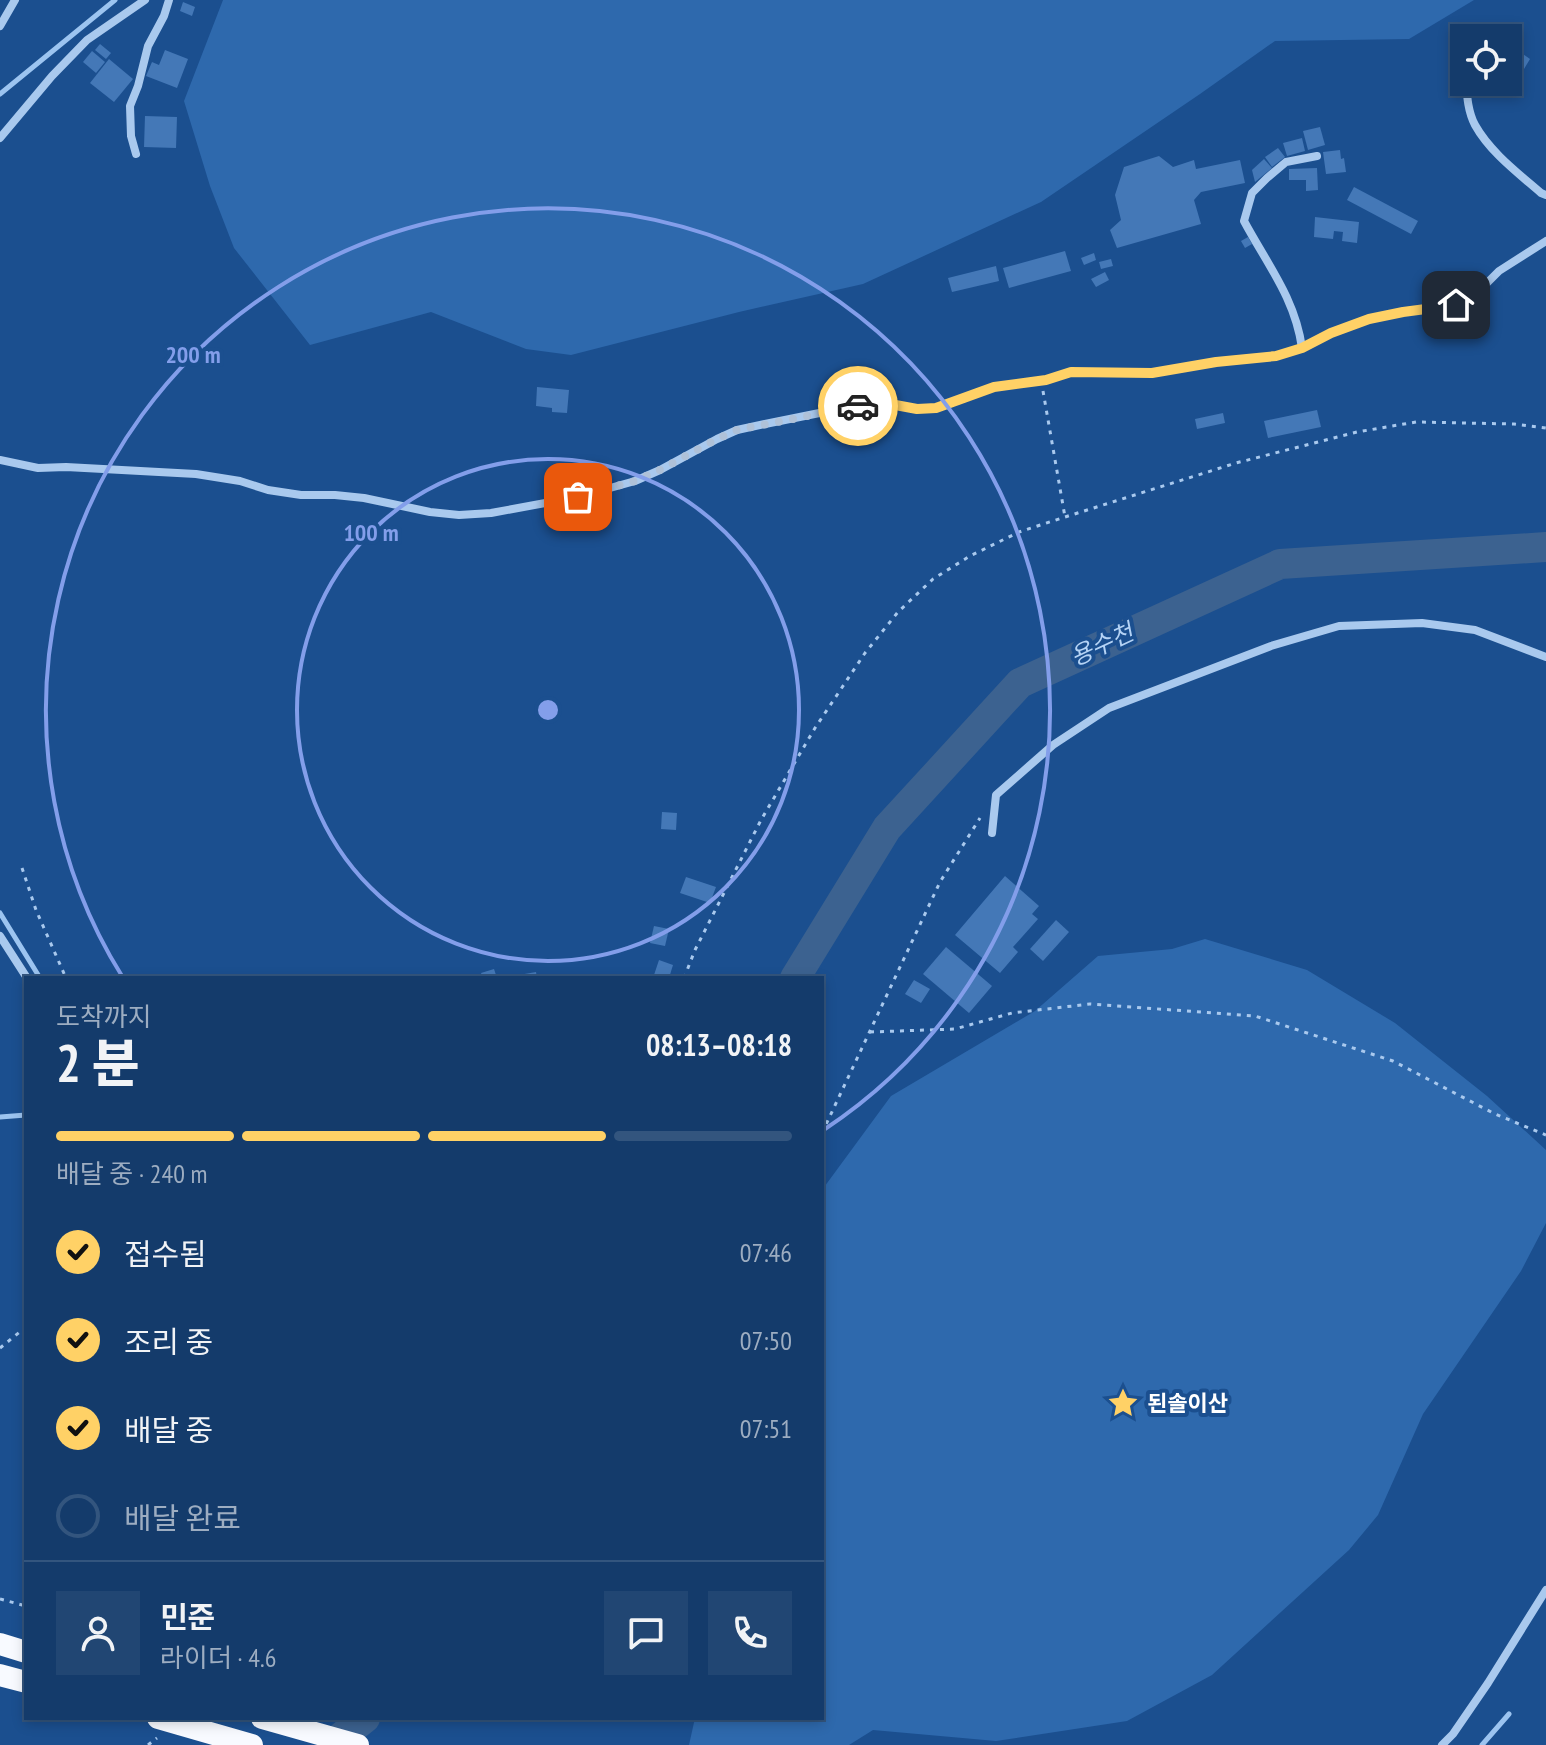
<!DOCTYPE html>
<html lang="ko">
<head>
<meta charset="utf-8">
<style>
	:root { --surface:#143b6b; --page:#214673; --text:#f1f3f6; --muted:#9dadc1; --line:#33557e; --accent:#ffd166 }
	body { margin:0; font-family:"PT Sans Narrow","Noto Sans KR",sans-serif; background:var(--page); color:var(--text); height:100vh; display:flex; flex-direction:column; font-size:30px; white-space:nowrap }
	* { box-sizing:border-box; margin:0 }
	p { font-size:26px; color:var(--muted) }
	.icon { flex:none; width:44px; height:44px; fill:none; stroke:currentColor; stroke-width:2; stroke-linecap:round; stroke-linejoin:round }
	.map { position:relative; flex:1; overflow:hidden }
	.drawer { position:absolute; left:24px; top:976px; width:800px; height:744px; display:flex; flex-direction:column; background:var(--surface); border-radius:0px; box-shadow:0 4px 12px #0003,0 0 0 2px var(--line) }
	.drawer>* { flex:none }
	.fabs { position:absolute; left:1450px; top:24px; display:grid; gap:16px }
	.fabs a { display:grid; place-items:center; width:72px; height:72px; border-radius:0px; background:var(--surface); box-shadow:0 4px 12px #0003,0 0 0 2px var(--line); font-size:40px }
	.pin { position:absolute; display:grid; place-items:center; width:68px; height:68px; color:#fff; margin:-34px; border-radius:16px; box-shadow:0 4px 12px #0006 }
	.courier { position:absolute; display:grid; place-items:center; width:80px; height:80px; margin:-40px; border:6px solid #ffd166; border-radius:50%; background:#fff; color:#222; box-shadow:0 2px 10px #0007 }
	.summary em { font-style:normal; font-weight:800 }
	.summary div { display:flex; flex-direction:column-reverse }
	.summary { display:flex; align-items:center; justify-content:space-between; height:136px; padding:0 32px }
	h1 { font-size:52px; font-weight:800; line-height:60px }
	.bar { display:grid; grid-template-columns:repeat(4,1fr); gap:12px 8px; align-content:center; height:96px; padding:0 32px }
	.bar i { height:10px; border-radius:6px; background:var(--line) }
	.bar .current { background:var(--accent) }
	.bar p { grid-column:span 4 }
	.line { display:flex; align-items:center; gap:20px; padding:0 32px; border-top:2px solid var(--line) }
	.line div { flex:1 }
	.round { display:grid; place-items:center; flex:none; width:84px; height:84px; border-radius:0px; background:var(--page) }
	ol { padding:0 32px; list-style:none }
	li { display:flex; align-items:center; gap:24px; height:88px }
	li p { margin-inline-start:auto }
	li .icon { padding:8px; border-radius:50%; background:var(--accent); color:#111; stroke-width:4 }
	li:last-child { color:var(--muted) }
	li i { width:44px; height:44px; border:4px solid var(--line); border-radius:50% }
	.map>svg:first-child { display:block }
	.green { fill:#2e69ad }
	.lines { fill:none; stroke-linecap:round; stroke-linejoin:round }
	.stream { stroke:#9cc4f0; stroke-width:5 }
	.river { stroke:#3c6290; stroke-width:30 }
	.building { fill:#4478b7 }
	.path { stroke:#a9c9ee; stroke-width:3; stroke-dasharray:4 6; stroke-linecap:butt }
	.minor { stroke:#a9c9ee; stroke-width:8 }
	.trunk { stroke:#f8faff; stroke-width:22 }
	.trunk-bridge { stroke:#f8faff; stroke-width:22 }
	.done { stroke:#afc1d8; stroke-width:8; stroke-dasharray:0 14.4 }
	.route { stroke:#ffd166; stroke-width:10 }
	.ring { fill:none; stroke:#839eea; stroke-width:4 }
	.labels { text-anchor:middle; stroke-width:8; stroke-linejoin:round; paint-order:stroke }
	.poi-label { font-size:22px; font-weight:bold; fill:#fff; stroke:#1b4f8f; text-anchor:start }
	.water-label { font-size:24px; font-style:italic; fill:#b5d3f5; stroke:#1b4f8f }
	.centre { fill:#839eea; stroke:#1b4f8f; stroke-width:4 }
	.ring-label { font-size:24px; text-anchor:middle; font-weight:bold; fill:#839eea; stroke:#1b4f8f; stroke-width:8; stroke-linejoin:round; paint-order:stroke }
</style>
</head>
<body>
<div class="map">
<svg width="1546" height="1745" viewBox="0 0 1546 1745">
	<rect width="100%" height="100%" fill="#1b4f8f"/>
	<g class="green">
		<path d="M 223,0 L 1474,0 L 1409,39 L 1275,41 L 1200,94 L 1041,202 L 863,284 L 739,312 L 571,355 L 526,349 L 431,312 L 310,345 L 234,248 L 210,186 L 184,101 Z"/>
		<path d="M 1205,939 L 1307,970 L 1395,1023 L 1487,1096 L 1546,1150 L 1546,1223 L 1521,1271 L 1423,1414 L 1378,1515 L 1349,1550 L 1212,1675 L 1127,1721 L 996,1741 L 873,1730 L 849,1745 L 689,1745 L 695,1718 L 822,1718 L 822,1190 L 891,1096 L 1035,1011 L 1098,956 L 1172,949 Z"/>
	</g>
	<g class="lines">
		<g class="stream">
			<path d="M 0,94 L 115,0"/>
			<path d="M 0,913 L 40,978"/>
			<path d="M 0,1117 L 26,1115"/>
			<path d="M 1482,1745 L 1509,1714"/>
		</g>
		<g class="river">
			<path d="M 795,978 L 887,828 L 1020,683 L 1280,564 L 1546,547"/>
			<path d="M 331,1745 L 365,1718"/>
		</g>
	</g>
	<g class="building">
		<path d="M 183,2 L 195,7 L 192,16 L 180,11 Z"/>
		<path d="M 1485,28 L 1505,38 L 1481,38 Z"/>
		<path d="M 1464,40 L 1464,59 L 1461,60 L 1458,41 Z"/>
		<path d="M 100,44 L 111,53 L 106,59 L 95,50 Z"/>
		<path d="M 165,50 L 188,59 L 177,88 L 146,76 L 152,62 L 159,65 Z"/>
		<path d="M 92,51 L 105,62 L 96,73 L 83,62 Z"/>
		<path d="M 1523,54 L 1530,59 L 1524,69 L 1516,64 Z"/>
		<path d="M 109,59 L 133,79 L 114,102 L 90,83 Z"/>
		<path d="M 145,116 L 177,117 L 176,148 L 144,147 Z"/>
		<path d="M 1320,127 L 1325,145 L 1308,150 L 1303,131 Z"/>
		<path d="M 1302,138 L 1305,151 L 1287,156 L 1283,143 Z"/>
		<path d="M 1278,148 L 1285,157 L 1272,167 L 1265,157 Z"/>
		<path d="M 1340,150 L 1341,159 L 1344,158 L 1346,172 L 1326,174 L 1323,152 Z"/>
		<path d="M 1159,156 L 1173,167 L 1194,160 L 1196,169 L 1240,160 L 1245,183 L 1201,192 L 1194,200 L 1201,224 L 1117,248 L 1110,230 L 1121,220 L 1115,195 L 1124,167 Z"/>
		<path d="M 1264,159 L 1272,168 L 1255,182 L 1252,170 Z"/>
		<path d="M 1317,168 L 1318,190 L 1306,191 L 1306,180 L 1289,180 L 1289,169 Z"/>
		<path d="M 1354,187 L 1418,221 L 1411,234 L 1347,200 Z"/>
		<path d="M 1315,217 L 1359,222 L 1357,243 L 1342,241 L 1343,232 L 1334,231 L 1333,239 L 1314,237 Z"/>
		<path d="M 1248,237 L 1252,244 L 1245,248 L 1241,241 Z"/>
		<path d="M 1065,251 L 1071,271 L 1009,288 L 1003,268 Z"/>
		<path d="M 1094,253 L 1096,260 L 1084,265 L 1081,258 Z"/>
		<path d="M 1111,259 L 1113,266 L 1101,269 L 1099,262 Z"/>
		<path d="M 996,266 L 999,281 L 952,292 L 948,278 Z"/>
		<path d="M 1105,272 L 1109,280 L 1096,287 L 1091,279 Z"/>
		<path d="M 537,387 L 569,390 L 567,413 L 552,412 L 552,408 L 536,406 Z"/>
		<path d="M 1317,410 L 1321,427 L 1268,438 L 1264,421 Z"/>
		<path d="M 1223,413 L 1225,423 L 1197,429 L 1195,419 Z"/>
		<path d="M 662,812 L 677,813 L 676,830 L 661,829 Z"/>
		<path d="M 1005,876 L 1039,906 L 1032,914 L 1038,919 L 1013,947 L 1018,952 L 1000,973 L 955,935 Z"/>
		<path d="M 686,877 L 716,887 L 710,903 L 680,893 Z"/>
		<path d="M 1056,920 L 1069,932 L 1043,961 L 1030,949 Z"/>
		<path d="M 654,926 L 669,929 L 665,946 L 650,943 Z"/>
		<path d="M 946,947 L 992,986 L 969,1013 L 923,974 Z"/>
		<path d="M 659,960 L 673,965 L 669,978 L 653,978 Z"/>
		<path d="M 494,969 L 496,975 L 499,974 L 501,978 L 483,978 L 481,973 Z"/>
		<path d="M 536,972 L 537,978 L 513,978 L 513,976 Z"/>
		<path d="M 914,980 L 930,989 L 921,1003 L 905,994 Z"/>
	</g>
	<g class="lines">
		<g class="path">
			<path d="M 1043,391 L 1065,517"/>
			<path d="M 22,868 L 36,910 L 66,978"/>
			<path d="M 684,978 L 695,950 L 761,820 L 815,728 L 865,653 L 898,612 L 933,579 L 970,556 L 1019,532 L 1065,517 L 1236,463 L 1357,432 L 1416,422 L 1514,424 L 1546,428"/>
			<path d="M 870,1032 L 955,1029 L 1012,1013 L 1090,1004 L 1255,1016 L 1393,1061 L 1495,1114 L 1546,1135"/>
			<path d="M 822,1133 L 940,882 L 980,818"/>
			<path d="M 0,1348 L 26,1327"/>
			<path d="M 0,1599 L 26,1606"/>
			<path d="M 148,1745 L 157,1738"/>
		</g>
		<g class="minor">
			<path d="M 0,26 L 15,0"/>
			<path d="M 1466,82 C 1467,96 1468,112 1475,125 C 1490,152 1518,173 1541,193 L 1546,195"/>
			<path d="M 0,138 L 52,76 L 87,40 L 145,0"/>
			<path d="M 136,154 L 131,136 L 130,106 L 138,86 L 148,46 L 164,16 L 169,0"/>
			<path d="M 1302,348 C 1295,298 1267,264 1244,221 L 1252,193 L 1267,178 L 1286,162 L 1317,156"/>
			<path d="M 0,460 L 38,468 L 66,467 L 196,474 L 240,481 L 268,490 L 301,495 L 335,495 L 364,498 L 430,512 L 459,515 L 491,513 L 578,497 L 635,481 L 660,470 L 717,439 L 737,430 L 765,424 L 864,404 L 890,404 L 917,409 L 936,408 L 994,387 L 1046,380 L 1071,372 L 1152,373 L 1216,362 L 1276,356 L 1302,348 L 1331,333 L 1369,319 L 1403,312 L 1456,305 L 1476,294 L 1499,271 L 1546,241"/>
			<path d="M 992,833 L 996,795 L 1053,745 L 1109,708 L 1271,646 L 1339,626 L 1422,623 L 1475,630 L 1546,657"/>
			<path d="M 0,936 L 27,978"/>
			<path d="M 1442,1745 L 1453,1734 L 1488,1683 L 1546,1590"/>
		</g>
		<g class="trunk">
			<path d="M 0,1644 L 26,1652"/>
			<path d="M 0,1675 L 26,1682"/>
			<path d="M 262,1718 L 358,1745"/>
		</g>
		<path class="trunk-bridge" d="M 158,1718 L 252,1745"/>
	</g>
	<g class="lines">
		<path class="done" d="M 578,497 L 635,481 L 660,470 L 717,439 L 737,430 L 858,406"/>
		<path class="route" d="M 858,406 L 890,404 L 917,409 L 936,408 L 994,387 L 1046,380 L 1071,372 L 1152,373 L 1216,362 L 1276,356 L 1302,348 L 1331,333 L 1369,319 L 1403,312 L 1456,305"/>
	</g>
	<g class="ring">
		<circle cx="548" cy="710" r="251"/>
		<path d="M122 976A502 502 0 1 1 825 1129"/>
	</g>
	<defs>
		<g id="sight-bare" transform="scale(2.4)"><path d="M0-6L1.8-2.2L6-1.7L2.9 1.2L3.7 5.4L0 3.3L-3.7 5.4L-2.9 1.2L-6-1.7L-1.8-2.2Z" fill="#ffd166" stroke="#1b4f8f" stroke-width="2.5" paint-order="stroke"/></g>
	</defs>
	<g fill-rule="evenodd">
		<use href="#sight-bare" x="1123" y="1403"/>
	</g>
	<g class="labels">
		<g class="poi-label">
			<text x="1147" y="1411">된솔이산</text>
		</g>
		<g class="water-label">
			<text transform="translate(1102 645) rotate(-25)" y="8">용수천</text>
		</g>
	</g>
	<circle cx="548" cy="710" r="12" class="centre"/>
	<g class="ring-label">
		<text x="193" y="363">200 m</text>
		<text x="371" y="541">100 m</text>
	</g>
</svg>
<div class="fabs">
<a><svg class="icon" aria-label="locate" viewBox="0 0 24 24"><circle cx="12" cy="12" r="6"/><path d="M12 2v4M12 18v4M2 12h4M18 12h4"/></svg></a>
</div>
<div class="pin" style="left:578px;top:497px;background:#ea580c"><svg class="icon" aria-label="bag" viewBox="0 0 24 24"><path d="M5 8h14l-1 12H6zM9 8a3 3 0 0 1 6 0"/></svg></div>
<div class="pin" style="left:1456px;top:305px;background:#1f2937"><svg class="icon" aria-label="home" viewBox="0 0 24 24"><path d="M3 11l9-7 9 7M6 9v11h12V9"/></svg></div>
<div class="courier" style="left:858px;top:406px"><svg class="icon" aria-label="car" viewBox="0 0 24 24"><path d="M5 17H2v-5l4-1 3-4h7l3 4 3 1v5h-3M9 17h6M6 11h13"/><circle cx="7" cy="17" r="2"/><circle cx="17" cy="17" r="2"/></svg></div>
<section class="drawer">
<div class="summary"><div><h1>2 분</h1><p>도착까지</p></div><em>08:13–08:18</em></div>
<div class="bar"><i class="current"></i><i class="current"></i><i class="current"></i><i></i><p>배달 중 · 240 m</p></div>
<ol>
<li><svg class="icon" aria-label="check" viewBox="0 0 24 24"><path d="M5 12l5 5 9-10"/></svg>접수됨<p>07:46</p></li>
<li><svg class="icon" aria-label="check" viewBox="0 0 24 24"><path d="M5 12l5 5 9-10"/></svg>조리 중<p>07:50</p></li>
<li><svg class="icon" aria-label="check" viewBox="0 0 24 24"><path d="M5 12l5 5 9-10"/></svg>배달 중<p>07:51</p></li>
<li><i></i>배달 완료</li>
</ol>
<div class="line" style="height:144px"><a class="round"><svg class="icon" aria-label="person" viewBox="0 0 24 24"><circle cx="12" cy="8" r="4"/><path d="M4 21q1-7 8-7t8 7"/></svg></a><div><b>민준</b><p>라이더 · 4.6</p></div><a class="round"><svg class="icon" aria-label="chat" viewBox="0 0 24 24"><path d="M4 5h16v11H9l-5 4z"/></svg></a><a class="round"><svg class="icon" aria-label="phone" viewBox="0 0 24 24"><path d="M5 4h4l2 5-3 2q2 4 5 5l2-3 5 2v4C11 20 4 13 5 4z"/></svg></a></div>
</section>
</div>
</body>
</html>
